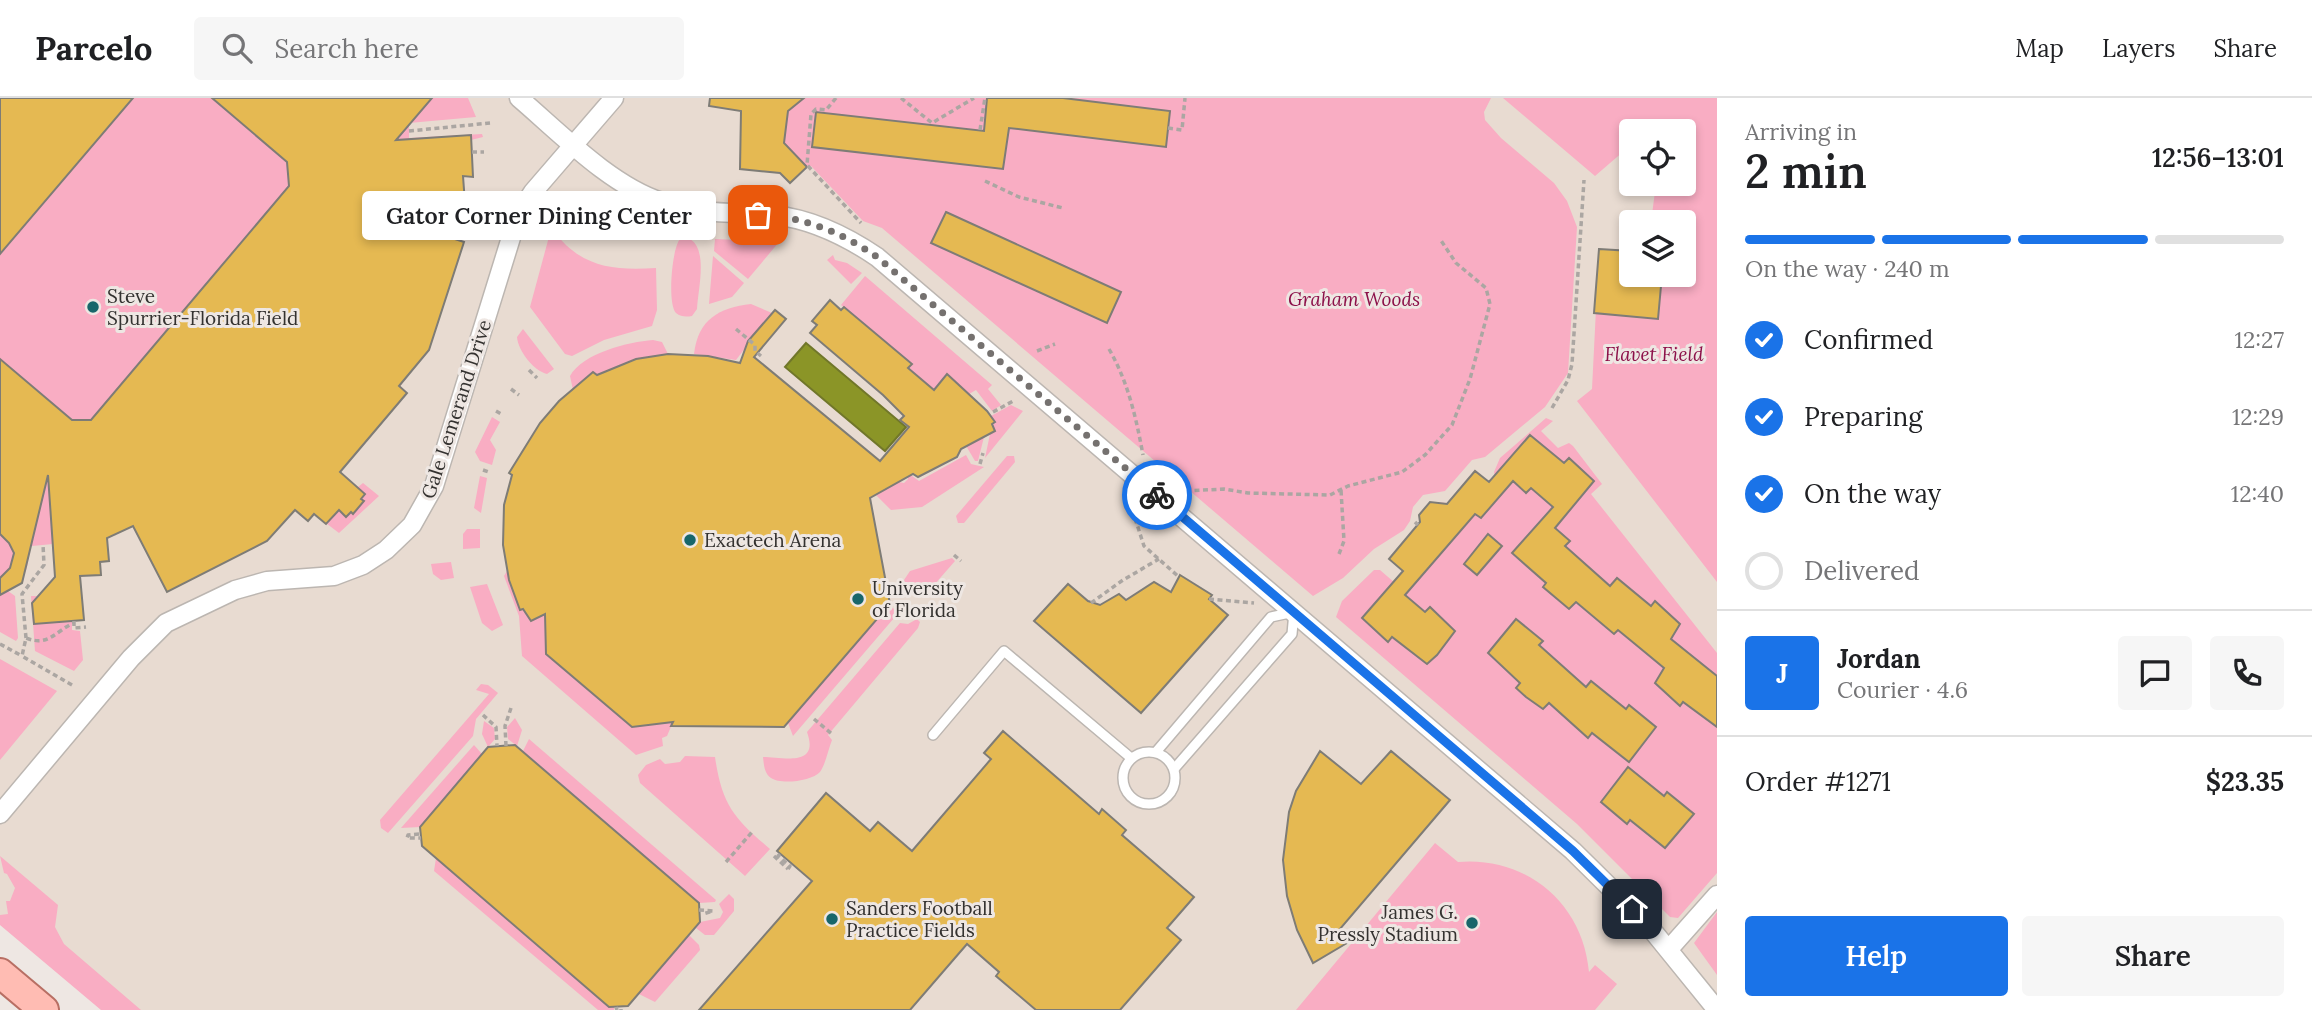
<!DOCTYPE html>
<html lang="en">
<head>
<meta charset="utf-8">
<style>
	:root { --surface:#fff; --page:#f6f6f6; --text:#202124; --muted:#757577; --line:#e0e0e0; --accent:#1a73e8 }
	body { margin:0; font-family:Lora,serif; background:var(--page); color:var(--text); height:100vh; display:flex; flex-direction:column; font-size:26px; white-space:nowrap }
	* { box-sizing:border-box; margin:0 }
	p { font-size:23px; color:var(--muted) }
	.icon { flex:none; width:38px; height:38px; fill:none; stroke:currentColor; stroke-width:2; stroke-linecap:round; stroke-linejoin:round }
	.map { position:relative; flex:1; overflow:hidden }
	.sheet { display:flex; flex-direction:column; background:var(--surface); width:595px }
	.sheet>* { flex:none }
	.fabs { position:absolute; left:1619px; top:21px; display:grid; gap:14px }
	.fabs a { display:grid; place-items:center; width:77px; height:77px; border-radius:7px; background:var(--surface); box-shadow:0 4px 10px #0003; font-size:35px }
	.pin { position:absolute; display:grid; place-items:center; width:60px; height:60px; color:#fff; margin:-30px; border-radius:14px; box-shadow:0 4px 10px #0006 }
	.courier { position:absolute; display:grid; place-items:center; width:70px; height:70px; margin:-35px; border:5px solid #1a73e8; border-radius:50%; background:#fff; color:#222; box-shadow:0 2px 9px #0007 }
	.bubble { position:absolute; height:49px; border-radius:7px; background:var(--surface); box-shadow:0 4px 10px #0003; font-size:23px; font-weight:600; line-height:49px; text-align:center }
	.head em { font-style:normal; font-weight:600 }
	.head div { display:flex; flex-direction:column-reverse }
	.head { display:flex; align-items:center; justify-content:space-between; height:119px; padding:0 28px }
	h1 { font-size:46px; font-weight:600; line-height:52px }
	.bar { display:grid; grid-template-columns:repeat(4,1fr); gap:10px 7px; align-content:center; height:84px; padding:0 28px }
	.bar i { height:9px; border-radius:5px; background:var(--line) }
	.bar .current { background:var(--accent) }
	.bar p { grid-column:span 4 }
	.line { display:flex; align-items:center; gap:18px; padding:0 28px; border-top:2px solid var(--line) }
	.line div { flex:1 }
	.round { display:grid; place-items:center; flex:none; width:74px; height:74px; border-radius:7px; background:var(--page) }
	ol { padding:0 28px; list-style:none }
	li { display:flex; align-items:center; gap:21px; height:77px }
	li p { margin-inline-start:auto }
	li .icon { padding:7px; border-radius:50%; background:var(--accent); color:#fff; stroke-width:4 }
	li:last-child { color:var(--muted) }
	li i { width:38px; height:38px; border:4px solid var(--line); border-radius:50% }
	.primary-button { display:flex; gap:14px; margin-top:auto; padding:14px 28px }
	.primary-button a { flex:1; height:80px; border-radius:7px; background:var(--accent); color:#fff; font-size:28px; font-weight:600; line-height:80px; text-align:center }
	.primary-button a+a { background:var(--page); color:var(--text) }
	header { display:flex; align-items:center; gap:42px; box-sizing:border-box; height:98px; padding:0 35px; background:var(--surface); border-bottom:2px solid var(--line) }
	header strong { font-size:33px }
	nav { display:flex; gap:38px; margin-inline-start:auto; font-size:24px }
	.search { width:490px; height:63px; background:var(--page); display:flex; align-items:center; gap:18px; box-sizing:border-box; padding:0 24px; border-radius:7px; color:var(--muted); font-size:26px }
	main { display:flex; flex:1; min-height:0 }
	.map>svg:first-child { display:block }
	.built { fill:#e8dbd1; fill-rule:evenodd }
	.green { fill:#f9adc3 }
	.water { fill:#8b9527; stroke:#71772a; stroke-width:2 }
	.building { fill:#e5b952; stroke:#7e7c76; stroke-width:2 }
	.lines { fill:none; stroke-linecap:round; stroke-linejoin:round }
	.lane-casing { stroke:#bcb6b1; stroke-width:12 }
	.street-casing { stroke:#bcb6b1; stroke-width:21 }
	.primary-casing { stroke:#b86f64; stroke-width:32 }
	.path { stroke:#aba6a2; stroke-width:3.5; stroke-dasharray:5 3.5; stroke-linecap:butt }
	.lane { stroke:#fff; stroke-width:9 }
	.street { stroke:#fff; stroke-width:18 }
	.primary { stroke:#ffbcb3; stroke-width:28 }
	.done { stroke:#75716f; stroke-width:7; stroke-dasharray:0 12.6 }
	.route { stroke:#1a73e8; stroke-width:9 }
	.poi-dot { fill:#18666a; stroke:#eee7e3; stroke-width:2.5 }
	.labels { text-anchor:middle; stroke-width:6; stroke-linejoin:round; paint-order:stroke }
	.poi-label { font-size:19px; fill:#343230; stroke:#eee7e3; text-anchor:start }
	.park-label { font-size:19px; font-style:italic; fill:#8c1049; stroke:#eee7e3 }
	.street-label { font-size:19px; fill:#343230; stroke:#eee7e3 }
</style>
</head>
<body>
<header>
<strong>Parcelo</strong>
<div class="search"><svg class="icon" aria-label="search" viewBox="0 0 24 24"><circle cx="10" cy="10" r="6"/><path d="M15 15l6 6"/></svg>Search here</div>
<nav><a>Map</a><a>Layers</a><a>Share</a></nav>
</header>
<main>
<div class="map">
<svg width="1717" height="912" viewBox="0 0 1717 912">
	<rect width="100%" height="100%" fill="#eee7e3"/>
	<path class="built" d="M 0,0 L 1717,0 L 1717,912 L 102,912 L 0,825 ZM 1631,33 L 1684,33 L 1684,86 L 1631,86 ZM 1631,124 L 1684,124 L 1684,177 L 1631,177 Z"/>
	<g class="green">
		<path d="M 0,0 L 468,0 L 476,19 L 409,25 L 409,40 L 482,36 L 483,39 L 471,42 L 473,79 L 463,79 L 466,119 L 408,125 L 464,144 L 429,252 L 400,288 L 407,295 L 338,376 L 358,389 L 363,385 L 379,398 L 339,435 L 314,416 L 308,423 L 294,412 L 267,443 L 167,494 L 133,428 L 107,436 L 109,463 L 100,464 L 101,477 L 80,478 L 84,522 L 72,524 L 72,532 L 80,533 L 83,562 L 74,573 L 35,553 L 31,498 L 39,498 L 55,479 L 74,444 L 32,448 L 27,444 C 31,465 27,481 8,493 L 15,498 L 18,540 L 16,543 L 0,534 Z"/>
		<path d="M 804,0 L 1491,0 L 1484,14 L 1485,22 L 1501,40 L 1554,85 L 1567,103 L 1577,129 L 1568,275 L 1545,309 L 1485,359 L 1472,362 L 1445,393 L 1423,397 L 1413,409 L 1410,423 L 1404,432 L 1374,451 L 1343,480 L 1313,498 L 882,130 L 863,123 L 811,68 L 807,69 L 784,45 L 788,13 Z"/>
		<path d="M 1503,0 L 1717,0 L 1717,484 L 1577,303 L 1592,291 L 1599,151 L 1631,153 L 1631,177 L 1684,177 L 1684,124 L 1651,124 L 1656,86 L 1684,86 L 1684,33 L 1631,33 L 1631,56 L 1624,53 L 1595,78 Z"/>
		<path d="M 553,132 C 580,169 613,173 656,170 L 657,212 L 652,228 L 604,242 L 572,258 L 565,256 L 530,209 L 550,135 Z"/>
		<path d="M 688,140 C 709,149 698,191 697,211 L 692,218 C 686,219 681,219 676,215 C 667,206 672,150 680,141 Z"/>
		<path d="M 715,141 L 779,144 L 748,181 L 714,153 Z"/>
		<path d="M 833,157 L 835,162 L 847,165 L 862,175 L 851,186 L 827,162 Z"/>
		<path d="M 713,158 L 744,185 L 732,199 L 709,206 Z"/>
		<path d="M 865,178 L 992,287 L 988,291 L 1001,307 L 992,313 L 976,292 L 969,296 L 947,277 L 922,306 L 908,270 L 911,266 L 841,207 Z"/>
		<path d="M 751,206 L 772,215 L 736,262 L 694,256 C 698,221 719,210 751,206 Z"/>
		<path d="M 523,231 L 554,271 L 547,276 C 534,273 518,253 517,239 Z"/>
		<path d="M 653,242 L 662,244 L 668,256 C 632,262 604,272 573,292 L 570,278 C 583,255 628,244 653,242 Z"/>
		<path d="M 1011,307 L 1023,313 L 985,360 L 990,336 L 995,333 L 991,318 Z"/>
		<path d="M 492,319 L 500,324 L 490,342 L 496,352 L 492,367 L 480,363 L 475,354 Z"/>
		<path d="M 1546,320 L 1553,323 L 1541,333 L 1558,350 L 1569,345 L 1573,348 L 1602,386 L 1591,396 L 1717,555 L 1717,775 L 1678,820 L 1670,819 L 1577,726 L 1336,519 L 1342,503 L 1374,472 L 1380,472 L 1395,485 L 1404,474 L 1420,425 L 1419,417 L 1430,404 L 1447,405 L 1475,373 L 1497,391 L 1494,374 L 1500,360 Z"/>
		<path d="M 984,339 L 978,363 L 975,363 L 965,346 Z"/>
		<path d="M 966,357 L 971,366 L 984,369 L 922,409 L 891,412 L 876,397 L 899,384 L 904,385 L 908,381 L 908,375 L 919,383 Z"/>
		<path d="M 1007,358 L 1014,358 L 1015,364 L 964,425 L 958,425 L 956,418 Z"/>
		<path d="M 480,378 L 487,380 L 481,415 L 474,410 Z"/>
		<path d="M 467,431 L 480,431 L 480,450 L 463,451 L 463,436 Z"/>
		<path d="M 952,460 L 955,463 L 927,495 L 918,498 L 909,493 L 904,482 L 910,473 Z"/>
		<path d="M 451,464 L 454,480 L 441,482 L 433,476 L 431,466 Z"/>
		<path d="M 507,473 L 520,512 L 541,510 L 528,518 L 531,523 L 545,516 L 546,556 L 673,624 L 667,638 L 662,640 L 663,648 L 636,657 L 522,558 L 519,518 L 504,478 Z"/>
		<path d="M 487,486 L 503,527 L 492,533 L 482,525 L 470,489 Z"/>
		<path d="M 887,509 L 900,512 L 899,519 L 894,520 L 793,638 L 788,625 Z"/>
		<path d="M 917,521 L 920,524 L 918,530 L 828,637 L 832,642 C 828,652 826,665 820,674 C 812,683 781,687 771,680 C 764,675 764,667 763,659 C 782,659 820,670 807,634 L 900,525 L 908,526 Z"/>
		<path d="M 0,561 L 57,593 L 0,662 Z"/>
		<path d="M 481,586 L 488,587 L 498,595 L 476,621 L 473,638 L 388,735 L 381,730 L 380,722 L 489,596 L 476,592 Z"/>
		<path d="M 515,620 L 522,632 L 517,648 L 508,641 L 507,629 Z"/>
		<path d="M 484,623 L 494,630 L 495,641 L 488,649 L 482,636 Z"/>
		<path d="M 529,641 L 716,802 L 715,804 L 699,805 L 523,653 Z"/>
		<path d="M 474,647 L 482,656 L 420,729 L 401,730 Z"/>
		<path d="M 685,658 L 715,659 C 722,708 735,721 770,751 L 745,778 L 640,685 L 638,677 L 646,667 L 660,661 L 665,666 L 680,664 Z"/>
		<path d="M 1435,745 L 1458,764 C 1526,758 1583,805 1589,874 L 1595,867 L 1617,886 L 1595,912 L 1296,912 Z"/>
		<path d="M 0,758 L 58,807 L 55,829 L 64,846 L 141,912 L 101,912 L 0,827 L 0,817 L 8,816 L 6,803 L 10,803 L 15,790 L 7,776 L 4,775 Z"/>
		<path d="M 436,760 L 609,909 L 614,909 L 614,912 L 598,912 L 434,773 Z"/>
		<path d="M 729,796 L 734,801 L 734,813 L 714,837 L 705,837 L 696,830 L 700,824 L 720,820 L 723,814 L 719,806 Z"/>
		<path d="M 1717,814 L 1717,877 L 1694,845 Z"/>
		<path d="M 689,837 L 699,847 L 700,852 L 655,904 L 639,896 Z"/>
	</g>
	<path class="water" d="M 806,245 L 906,329 L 885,353 L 785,269 Z"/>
	<g class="building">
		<path d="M 0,0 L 133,0 L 0,156 Z"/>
		<path d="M 212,0 L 432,0 L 396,42 L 471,37 L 473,79 L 463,78 L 466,119 L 406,125 L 464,144 L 429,252 L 399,288 L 407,295 L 340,374 L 365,396 L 361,401 L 364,403 L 353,416 L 351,414 L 346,419 L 339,412 L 326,426 L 314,416 L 308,423 L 295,412 L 267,443 L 167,494 L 133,428 L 107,440 L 109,463 L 100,464 L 101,477 L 80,478 L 84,522 L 34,526 L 32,505 L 55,479 L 48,377 L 22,485 L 0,497 L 0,480 L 10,470 L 14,455 L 9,445 L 0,436 L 0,261 L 72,322 L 91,322 L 289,88 L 287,64 Z"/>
		<path d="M 710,0 L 804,0 L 788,13 L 784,45 L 807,69 L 790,85 L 780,75 L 740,71 L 741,13 L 709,8 Z"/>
		<path d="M 987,0 L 1063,0 L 1170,13 L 1166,49 L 1009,30 L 1003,71 L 812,49 L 816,14 L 984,33 Z"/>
		<path d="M 946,114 L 1121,194 L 1107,225 L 931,145 Z"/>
		<path d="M 1599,151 L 1631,153 L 1631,177 L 1662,177 L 1658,221 L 1594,215 Z"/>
		<path d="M 830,202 L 841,212 L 844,209 L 912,266 L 908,270 L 934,292 L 947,276 L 987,313 L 995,324 L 992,326 L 995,333 L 961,351 L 957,359 L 918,379 L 913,376 L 870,400 L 890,506 L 784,629 L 671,628 L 673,624 L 632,629 L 546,556 L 545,516 L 531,523 L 523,511 L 520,512 L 509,482 L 503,447 L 504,407 L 512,377 L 509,375 L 540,325 L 559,303 L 593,274 L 597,277 L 636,261 L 668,256 L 708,258 L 740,265 L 748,243 L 775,212 L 786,221 L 754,259 L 880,363 L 909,329 L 900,322 L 904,318 L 883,297 L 810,235 L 817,227 L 812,223 Z"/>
		<path d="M 1530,337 L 1564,365 L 1569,360 L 1594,383 L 1555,430 L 1570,443 L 1565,448 L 1610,488 L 1617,480 L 1651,508 L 1655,503 L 1680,526 L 1671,541 L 1717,578 L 1717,629 L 1683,604 L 1680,608 L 1655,585 L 1664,570 L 1635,546 L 1618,532 L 1614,536 L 1576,504 L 1569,511 L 1543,489 L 1546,485 L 1512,455 L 1553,409 L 1531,390 L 1526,395 L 1513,383 L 1481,420 L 1475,416 L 1405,497 L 1425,514 L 1430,509 L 1455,533 L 1437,557 L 1427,566 L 1392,539 L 1388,544 L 1362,520 L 1403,473 L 1389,461 L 1420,424 L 1419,417 L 1430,404 L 1447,406 L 1475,373 L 1489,384 Z"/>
		<path d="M 1488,436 L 1502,448 L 1477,477 L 1464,466 Z"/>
		<path d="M 1180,477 L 1212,497 L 1209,501 L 1228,517 L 1141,615 L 1034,523 L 1068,486 L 1088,503 L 1100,507 L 1119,496 L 1126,502 L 1154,484 L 1171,494 Z"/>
		<path d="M 1516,521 L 1543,543 L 1539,547 L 1586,589 L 1591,583 L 1626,611 L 1629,607 L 1656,629 L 1629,664 L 1592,635 L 1588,640 L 1549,605 L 1543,611 L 1526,599 L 1516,590 L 1520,585 L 1488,555 Z"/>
		<path d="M 1003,633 L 1099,716 L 1102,711 L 1126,732 L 1122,737 L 1194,799 L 1167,830 L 1181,842 L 1120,912 L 1036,912 L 996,878 L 999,874 L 967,846 L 910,912 L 699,912 L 812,783 L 777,753 L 826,695 L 870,733 L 878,724 L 912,753 L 991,661 L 984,655 Z"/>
		<path d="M 515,647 L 699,805 L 700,824 L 628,908 L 609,909 L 422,748 L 420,729 L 488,649 Z"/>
		<path d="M 1320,653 L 1361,686 L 1391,653 L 1450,702 L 1339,832 L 1347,845 L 1313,865 L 1297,832 L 1287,798 L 1283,762 L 1289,714 L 1296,693 Z"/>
		<path d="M 1628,669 L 1664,698 L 1667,694 L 1694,716 L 1665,750 L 1630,722 L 1627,726 L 1601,704 Z"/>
	</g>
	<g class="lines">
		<g class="lane-casing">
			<g id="lane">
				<path d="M 933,637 L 1004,553 L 1131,660"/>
				<circle cx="1149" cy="680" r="26"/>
				<path d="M 1156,654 L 1271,519 L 1294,514 L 1292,536 L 1174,671"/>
			</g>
		</g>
		<g class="street-casing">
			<g id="street">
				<path d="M 519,0 C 560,35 611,88 662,104 C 699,117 735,114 774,117 C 811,121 846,138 877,159 L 1573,753 L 1648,827 L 1717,912"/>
				<path d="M 0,716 L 131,560 L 166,525 L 235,492 L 267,483 L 334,478 L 363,467 L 386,452 L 412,427 L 434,388 L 518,117 L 533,94 L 614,0"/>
				<path d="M 1669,851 L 1717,797"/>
			</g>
		</g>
		<g class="primary-casing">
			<path id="primary" d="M 0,875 L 44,912"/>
		</g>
		<g class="path">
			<path d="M 836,0 L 826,12 L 816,11 L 811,16 L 807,67 L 861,125"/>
			<path d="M 901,0 L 932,25 L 974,0"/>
			<path d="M 1168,30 L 1182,32 L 1185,0"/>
			<path d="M 980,32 L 985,0"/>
			<path d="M 409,33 L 490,25"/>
			<path d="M 472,54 L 484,54"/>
			<path d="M 985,83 L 1019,99 L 1063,110"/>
			<path d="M 736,231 L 755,247 L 755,253 L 761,258"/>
			<path d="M 1109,251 C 1128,284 1136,319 1143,357"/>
			<path d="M 1037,253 L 1055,246"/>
			<path d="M 529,272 L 537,280"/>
			<path d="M 511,291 L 519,297"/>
			<path d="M 1552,310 L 1568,282 L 1572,266 L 1584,82"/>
			<path d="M 496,313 L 503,317"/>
			<path d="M 993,314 L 1015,302"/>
			<path d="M 980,366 L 983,355"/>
			<path d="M 483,372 L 489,374"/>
			<path d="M 1186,393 L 1224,391 L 1248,395 L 1330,397 L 1348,388 L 1402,374 L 1425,357 L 1452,327 L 1470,281 L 1490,206 L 1486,190 L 1456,165 L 1440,141"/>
			<path d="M 1137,406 L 1132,411 L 1144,448 L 1179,479"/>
			<path d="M 1415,424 L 1418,427"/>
			<path d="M 1339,456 L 1344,443 L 1341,392"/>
			<path d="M 954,457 L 961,463"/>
			<path d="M 1209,501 L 1254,505"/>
			<path d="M 1091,505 L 1123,482 L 1159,461"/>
			<path d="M 74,523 L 74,530 L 86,529"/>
			<path d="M 26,540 L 22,496 L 44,467 L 43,446"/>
			<path d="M 0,546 L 22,558"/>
			<path d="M 72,587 L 22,558 L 26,540 C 49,549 55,533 74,525"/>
			<path d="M 483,617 L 496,629 L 497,648"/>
			<path d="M 814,621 L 832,636"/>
			<path d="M 506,648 L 505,628 L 511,610"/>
			<path d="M 419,736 L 408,737 L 407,740 L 421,740"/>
			<path d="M 780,756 L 778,758 L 790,768 L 788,771"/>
			<path d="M 774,758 L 788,771"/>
			<path d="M 726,764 L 752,734"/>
			<path d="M 699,812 L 713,813 L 703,816"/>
			<path d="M 616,909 L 617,912"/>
			<path d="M 621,911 L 621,912"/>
		</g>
		<use href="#lane" class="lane"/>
		<use href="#street" class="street"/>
		<use href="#primary" class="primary"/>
	</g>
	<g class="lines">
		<path class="done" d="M 758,117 C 802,118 841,134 877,159 L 1157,397"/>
		<path class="route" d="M 1157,397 L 1573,753 L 1632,811"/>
	</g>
	<g class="poi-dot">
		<circle cx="93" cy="209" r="7"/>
		<circle cx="690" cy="442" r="7"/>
		<circle cx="858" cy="501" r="7"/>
		<circle cx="832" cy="821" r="7"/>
		<circle cx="1472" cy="825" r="7"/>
	</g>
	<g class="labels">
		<g class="poi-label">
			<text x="107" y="205">Steve<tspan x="107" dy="22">Spurrier-Florida Field</tspan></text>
			<text x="704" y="449">Exactech Arena</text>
			<text x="872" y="497">University<tspan x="872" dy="22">of Florida</tspan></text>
			<text x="846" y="817">Sanders Football<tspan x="846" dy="22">Practice Fields</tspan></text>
			<text x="1458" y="821" text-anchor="end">James G.<tspan x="1458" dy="22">Pressly Stadium</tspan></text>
		</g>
		<g class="park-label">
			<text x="1354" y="208">Graham Woods</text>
			<text x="1654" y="263">Flavet Field</text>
		</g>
		<g class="street-label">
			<text transform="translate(456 311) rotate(-72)" y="7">Gale Lemerand Drive</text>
		</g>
	</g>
</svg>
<div class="fabs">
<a><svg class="icon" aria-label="locate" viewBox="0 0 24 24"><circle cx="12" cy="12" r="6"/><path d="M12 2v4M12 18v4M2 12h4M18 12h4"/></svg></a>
<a><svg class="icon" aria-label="layers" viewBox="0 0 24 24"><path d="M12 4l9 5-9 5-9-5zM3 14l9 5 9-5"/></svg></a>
</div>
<div class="pin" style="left:758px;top:117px;background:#ea580c"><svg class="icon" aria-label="bag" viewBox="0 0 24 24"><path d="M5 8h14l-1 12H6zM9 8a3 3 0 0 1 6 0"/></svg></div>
<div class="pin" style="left:1632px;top:811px;background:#1f2937"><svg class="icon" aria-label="home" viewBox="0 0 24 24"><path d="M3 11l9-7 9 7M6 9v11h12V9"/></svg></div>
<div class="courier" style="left:1157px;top:397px"><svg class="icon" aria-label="bike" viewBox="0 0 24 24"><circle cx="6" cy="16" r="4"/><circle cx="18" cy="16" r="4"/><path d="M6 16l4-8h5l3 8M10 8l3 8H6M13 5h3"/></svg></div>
<div class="bubble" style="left:362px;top:93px;width:354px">Gator Corner Dining Center</div>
</div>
<section class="sheet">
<div class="head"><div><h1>2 min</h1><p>Arriving in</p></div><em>12:56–13:01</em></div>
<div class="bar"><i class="current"></i><i class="current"></i><i class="current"></i><i></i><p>On the way · 240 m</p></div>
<ol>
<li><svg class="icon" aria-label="check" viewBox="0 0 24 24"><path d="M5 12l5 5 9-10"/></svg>Confirmed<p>12:27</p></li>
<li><svg class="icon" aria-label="check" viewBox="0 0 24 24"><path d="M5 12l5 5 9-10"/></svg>Preparing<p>12:29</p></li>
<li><svg class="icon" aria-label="check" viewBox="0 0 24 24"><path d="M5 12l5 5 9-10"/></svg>On the way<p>12:40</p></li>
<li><i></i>Delivered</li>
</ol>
<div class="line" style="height:126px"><b class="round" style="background:var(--accent);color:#fff">J</b><div><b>Jordan</b><p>Courier · 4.6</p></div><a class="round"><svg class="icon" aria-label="chat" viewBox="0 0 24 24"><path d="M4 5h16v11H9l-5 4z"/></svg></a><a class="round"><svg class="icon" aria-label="phone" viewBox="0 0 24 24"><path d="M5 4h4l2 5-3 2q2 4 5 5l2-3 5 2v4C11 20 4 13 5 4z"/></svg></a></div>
<div class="line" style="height:91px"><div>Order #1271</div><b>$23.35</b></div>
<div class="primary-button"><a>Help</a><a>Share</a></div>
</section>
</main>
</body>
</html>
